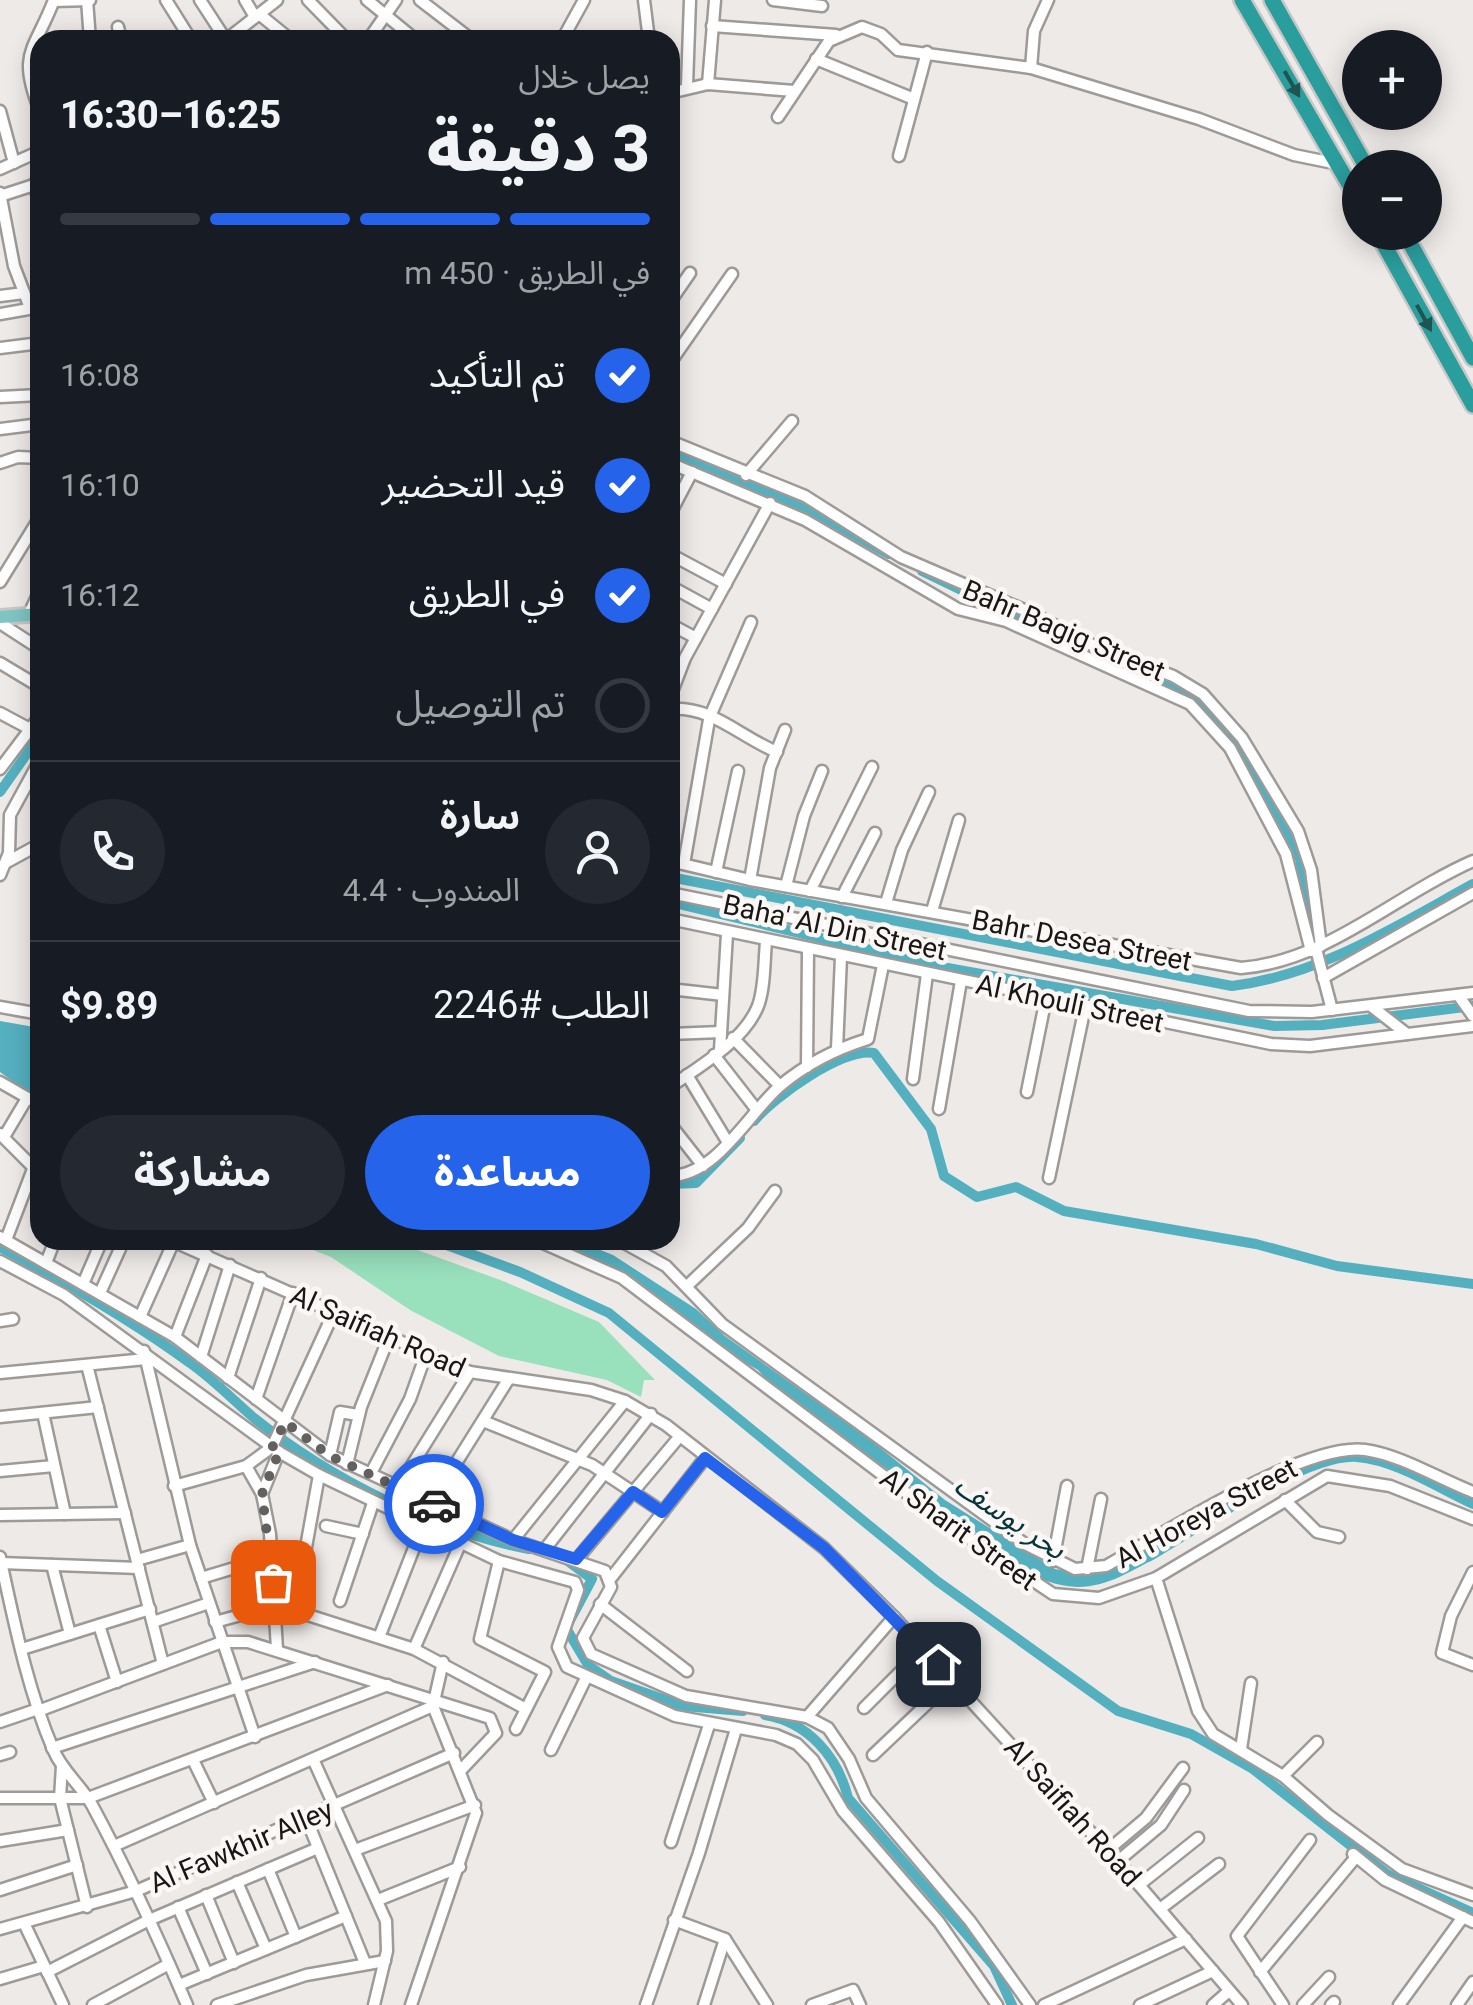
<!DOCTYPE html>
<html lang="ar">
<head>
<meta charset="utf-8">
<style>
	:root { --surface:#171b24; --page:#242831; --text:#f1f3f6; --muted:#9ea1a6; --line:#363941; --accent:#2563eb }
	body { margin:0; font-family:Roboto,"Noto Sans Arabic",sans-serif; background:var(--page); color:var(--text); direction:rtl; height:100vh; display:flex; flex-direction:column; font-size:38px; white-space:nowrap }
	* { box-sizing:border-box; margin:0 }
	p { font-size:32px; color:var(--muted) }
	.icon { flex:none; width:55px; height:55px; fill:none; stroke:currentColor; stroke-width:2; stroke-linecap:round; stroke-linejoin:round }
	.map { position:relative; flex:1; overflow:hidden; direction:ltr }
	.details { position:absolute; left:30px; top:30px; width:650px; height:1220px; display:flex; flex-direction:column; background:var(--surface); border-radius:30px; box-shadow:0 5px 25px #0003; direction:rtl }
	.details>* { flex:none }
	.controls { position:absolute; left:1342px; top:30px; display:grid; gap:20px }
	.controls a { display:grid; place-items:center; width:100px; height:100px; border-radius:50%; background:var(--surface); box-shadow:0 5px 25px #0003; font-size:50px }
	.pin { position:absolute; display:grid; place-items:center; width:85px; height:85px; color:#fff; margin:-42px; border-radius:20px; box-shadow:0 5px 15px #0006 }
	.courier { position:absolute; display:grid; place-items:center; width:100px; height:100px; margin:-50px; border:8px solid #2563eb; border-radius:50%; background:#fff; color:#222; box-shadow:0 2px 12px #0007 }
	.headline em { font-style:normal; font-weight:800 }
	.headline div { display:flex; flex-direction:column-reverse }
	.headline { display:flex; align-items:center; justify-content:space-between; height:170px; padding:0 30px }
	h1 { font-size:65px; font-weight:800; line-height:75px }
	.bar { display:grid; grid-template-columns:repeat(4,1fr); gap:15px 10px; align-content:center; height:120px; padding:0 30px }
	.bar i { height:12px; border-radius:8px; background:var(--line) }
	.bar .active { background:var(--accent) }
	.bar p { grid-column:span 4 }
	.line { display:flex; align-items:center; gap:25px; padding:0 30px; border-top:2px solid var(--line) }
	.line div { flex:1 }
	.round { display:grid; place-items:center; flex:none; width:105px; height:105px; border-radius:52px; background:var(--page) }
	ol { padding:0 30px; list-style:none }
	li { display:flex; align-items:center; gap:30px; height:110px }
	li p { margin-inline-start:auto }
	li .icon { padding:10px; border-radius:50%; background:var(--accent); color:#fff; stroke-width:4 }
	li:last-child { color:var(--muted) }
	li i { width:55px; height:55px; border:5px solid var(--line); border-radius:50% }
	.action { display:flex; gap:20px; margin-top:auto; padding:20px 30px }
	.action a { flex:1; height:115px; border-radius:60px; background:var(--accent); color:#fff; font-size:40px; font-weight:800; line-height:115px; text-align:center }
	.action a+a { background:var(--page); color:var(--text) }
	.map>svg:first-child { display:block }
	.green { fill:#99e0bd }
	.water { fill:#54b0bf }
	.lines { fill:none; stroke-linecap:round; stroke-linejoin:round }
	.canal { stroke:#54b0bf; stroke-width:10 }
	.minor-casing { stroke:#9d9a98; stroke-width:15 }
	.major-casing { stroke:#c8c7c7; stroke-width:18 }
	.highway-casing { stroke:#c8c7c7; stroke-width:20 }
	.minor { stroke:#fff; stroke-width:10 }
	.major { stroke:#7fc5c4; stroke-width:12 }
	.highway { stroke:#2a9e9d; stroke-width:15 }
	.oneway { fill:#205453 }
	.done { stroke:#63615f; stroke-width:10; stroke-dasharray:0 18 }
	.route { stroke:#2563eb; stroke-width:12 }
	.labels { text-anchor:middle; stroke-width:9; stroke-linejoin:round; paint-order:stroke }
	.street-label { font-size:28px; fill:#181716; stroke:#fbf7f5 }
	.water-label { font-size:30px; font-style:italic; fill:#07353c; stroke:#fbf7f5 }
</style>
</head>
<body>
<div class="map">
<svg width="1473" height="2005" viewBox="0 0 1473 2005">
	<rect width="100%" height="100%" fill="#eeeae7"/>
	<path class="green" d="M 287,1240 L 390,1240 L 503,1281 L 599,1322 L 655,1380 L 644,1380 L 641,1397 L 607,1380 L 499,1356 L 410,1310 L 331,1257 Z"/>
	<g class="water">
		<path d="M 0,1021 L 40,1028 L 40,1093 L 35,1098 L 0,1072 Z"/>
		<path d="M 548,1240 L 575,1240 L 613,1255 L 696,1309 L 725,1336 L 868,1438 L 945,1500 L 1055,1569 L 1091,1575 L 1155,1543 L 1163,1554 C 1117,1579 1088,1600 1037,1577 L 773,1387 L 758,1370 L 714,1345 L 635,1282 Z"/>
	</g>
	<g class="lines">
		<g class="canal">
			<path d="M 670,452 L 802,506 L 889,554"/>
			<path d="M 922,571 L 1118,666 L 1185,694 L 1213,714 L 1244,754 L 1300,859 L 1312,932"/>
			<path d="M 0,792 L 40,735"/>
			<path d="M 670,877 L 1232,986 C 1320,975 1396,926 1473,884"/>
			<path d="M 670,902 L 942,967 L 1274,1026 L 1322,1025 L 1473,1006"/>
			<path d="M 754,1121 C 775,1096 842,1048 874,1053 L 931,1129 L 944,1176 L 977,1197 L 1016,1187 L 1064,1211 L 1256,1244 L 1337,1266 L 1473,1284"/>
			<path d="M 670,1184 L 696,1183 L 740,1138"/>
			<path d="M 433,1240 L 520,1272 L 609,1313 L 937,1581 L 1118,1711 L 1191,1734 L 1253,1769 L 1387,1874 L 1473,1913"/>
			<path d="M 0,1247 C 65,1282 130,1319 190,1363 C 213,1379 233,1400 254,1418 C 330,1479 433,1531 529,1549"/>
			<path d="M 1148,1557 C 1195,1530 1307,1453 1357,1457 C 1396,1460 1438,1488 1473,1504"/>
			<path d="M 565,1559 L 592,1579 L 566,1628 L 588,1665 L 611,1681 L 683,1706 L 743,1711"/>
			<path d="M 765,1715 C 808,1722 838,1757 848,1798 L 994,1966 L 1012,2005"/>
		</g>
		<g class="minor-casing">
			<g id="minor">
				<path d="M 87,0 L 90,40"/>
				<path d="M 166,0 L 191,40"/>
				<path d="M 200,0 L 226,40"/>
				<path d="M 245,0 L 255,17"/>
				<path d="M 308,0 L 347,40"/>
				<path d="M 367,0 L 416,40"/>
				<path d="M 420,0 L 472,40"/>
				<path d="M 644,0 L 649,40"/>
				<path d="M 773,0 L 822,6"/>
				<path d="M 54,1 L 90,0"/>
				<path d="M 259,14 L 291,40"/>
				<path d="M 712,26 L 836,35"/>
				<path d="M 118,27 L 121,40"/>
				<path d="M 226,40 L 277,0"/>
				<path d="M 368,40 L 396,0"/>
				<path d="M 562,40 L 584,0"/>
				<path d="M 816,59 L 914,99"/>
				<path d="M 1031,68 L 1034,31 L 1048,0"/>
				<path d="M 708,84 L 715,0"/>
				<path d="M 687,86 L 690,0"/>
				<path d="M 670,93 L 708,84 L 794,91"/>
				<path d="M 0,111 L 14,163"/>
				<path d="M 40,111 C 17,52 34,52 54,0"/>
				<path d="M 778,117 L 829,41 L 862,27 L 881,34 L 898,50 L 1031,68 L 1199,119 L 1294,155 L 1338,164"/>
				<path d="M 899,156 L 927,52"/>
				<path d="M 0,169 L 40,151"/>
				<path d="M 34,184 L 40,204"/>
				<path d="M 0,193 L 14,266 L 30,308"/>
				<path d="M 0,196 L 40,183"/>
				<path d="M 0,296 L 24,293"/>
				<path d="M 670,302 L 690,273"/>
				<path d="M 0,314 L 40,307"/>
				<path d="M 0,348 L 40,343"/>
				<path d="M 670,363 L 732,274"/>
				<path d="M 0,397 L 40,395"/>
				<path d="M 0,429 L 40,424"/>
				<path d="M 670,441 L 805,496 L 901,557 L 1031,613 L 1094,646 L 1173,676 L 1203,694 L 1242,738 L 1298,831 L 1311,870 L 1321,946"/>
				<path d="M 0,463 L 18,457 L 40,458"/>
				<path d="M 670,463 L 805,520 L 958,609 L 1006,621 L 1190,704 L 1230,748 L 1286,854 L 1311,951"/>
				<path d="M 746,475 L 792,421"/>
				<path d="M 670,514 L 692,472"/>
				<path d="M 670,554 L 726,584"/>
				<path d="M 0,582 L 40,517"/>
				<path d="M 670,586 L 712,609"/>
				<path d="M 29,614 L 40,590"/>
				<path d="M 0,623 L 40,649"/>
				<path d="M 670,624 L 696,638"/>
				<path d="M 0,663 L 40,687"/>
				<path d="M 670,697 L 685,658 L 770,503"/>
				<path d="M 670,709 C 711,705 740,737 777,752"/>
				<path d="M 0,713 L 30,729"/>
				<path d="M 711,714 L 751,622"/>
				<path d="M 0,769 L 40,716"/>
				<path d="M 670,861 L 750,880 L 1241,968 C 1328,961 1395,895 1473,861"/>
				<path d="M 7,862 L 40,844"/>
				<path d="M 684,864 L 710,714"/>
				<path d="M 716,872 L 738,771"/>
				<path d="M 0,875 L 9,853 L 10,815 L 40,760"/>
				<path d="M 750,880 L 770,768 L 785,730"/>
				<path d="M 786,886 L 804,816 L 822,771"/>
				<path d="M 810,891 L 872,767"/>
				<path d="M 670,893 L 1249,1011 L 1312,1012 L 1473,993"/>
				<path d="M 842,897 L 875,833"/>
				<path d="M 886,903 L 902,850 L 929,792"/>
				<path d="M 932,911 L 959,820"/>
				<path d="M 670,919 L 1271,1044 L 1310,1046 L 1473,1026"/>
				<path d="M 1316,949 L 1332,1010"/>
				<path d="M 1323,978 L 1473,893"/>
				<path d="M 670,989 L 723,995"/>
				<path d="M 1458,995 L 1473,1016"/>
				<path d="M 1371,1006 L 1407,1034"/>
				<path d="M 0,1007 L 40,1014"/>
				<path d="M 670,1034 L 721,1032"/>
				<path d="M 733,1038 L 780,1086"/>
				<path d="M 837,1049 L 841,957"/>
				<path d="M 720,1050 L 727,934"/>
				<path d="M 714,1055 L 756,1109"/>
				<path d="M 807,1067 L 808,950"/>
				<path d="M 687,1075 L 727,1141"/>
				<path d="M 913,1079 L 927,974"/>
				<path d="M 0,1082 L 40,1105"/>
				<path d="M 670,1087 C 700,1066 744,1041 758,1006 C 765,987 764,962 766,942"/>
				<path d="M 1027,1092 L 1046,998"/>
				<path d="M 939,1109 L 961,981"/>
				<path d="M 670,1124 L 703,1166"/>
				<path d="M 0,1134 L 40,1174"/>
				<path d="M 4,1137 L 26,1100"/>
				<path d="M 670,1176 C 717,1175 747,1115 780,1086 C 806,1064 836,1049 868,1039 L 883,965"/>
				<path d="M 1049,1178 L 1085,1007"/>
				<path d="M 0,1237 L 175,1337 L 330,1455 L 513,1540 L 605,1571 L 611,1587 L 583,1638 L 591,1654 L 686,1696 L 807,1717 L 828,1728 L 849,1759 L 866,1798 L 970,1921 L 1030,2005"/>
				<path d="M 6,1240 L 33,1169"/>
				<path d="M 170,1240 L 470,1372 L 591,1390 L 625,1401 L 666,1425 L 824,1548 L 894,1617 L 1139,1885 L 1242,2005"/>
				<path d="M 536,1240 L 622,1278 L 937,1516 L 1053,1594 L 1099,1598 L 1156,1578 L 1327,1476 L 1390,1486 L 1473,1519"/>
				<path d="M 619,1240 L 666,1266 L 722,1324 L 1025,1544 L 1075,1569 L 1106,1566 C 1163,1534 1304,1442 1365,1450 C 1401,1455 1439,1479 1473,1492"/>
				<path d="M 0,1261 L 64,1295 L 279,1452 L 319,1475 L 499,1561 L 575,1582 L 578,1590 L 558,1647 L 567,1667 L 675,1716 L 776,1735 L 797,1744 L 813,1760 L 843,1811 L 939,1922 L 997,2005"/>
				<path d="M 46,1263 L 55,1240"/>
				<path d="M 83,1284 L 102,1240"/>
				<path d="M 687,1286 L 748,1228 L 775,1191"/>
				<path d="M 100,1293 L 124,1240"/>
				<path d="M 140,1317 L 174,1241"/>
				<path d="M 0,1321 L 13,1319"/>
				<path d="M 175,1337 L 207,1255"/>
				<path d="M 144,1351 L 190,1545 L 255,1737"/>
				<path d="M 201,1357 L 230,1265"/>
				<path d="M 87,1365 L 163,1664"/>
				<path d="M 0,1373 L 146,1359"/>
				<path d="M 228,1378 L 261,1278"/>
				<path d="M 256,1399 L 293,1293"/>
				<path d="M 43,1413 L 65,1514"/>
				<path d="M 0,1417 L 98,1407"/>
				<path d="M 483,1421 L 592,1465 L 663,1512"/>
				<path d="M 330,1455 L 340,1412 L 358,1415"/>
				<path d="M 347,1464 L 361,1407 L 389,1337"/>
				<path d="M 246,1466 L 262,1494 L 270,1534 L 277,1649"/>
				<path d="M 0,1471 L 54,1466"/>
				<path d="M 371,1473 L 410,1399 L 426,1354"/>
				<path d="M 174,1486 L 246,1466 L 272,1447 L 334,1312"/>
				<path d="M 399,1486 L 470,1372"/>
				<path d="M 262,1494 L 279,1452"/>
				<path d="M 1285,1500 L 1317,1532 L 1339,1537"/>
				<path d="M 431,1503 L 508,1380"/>
				<path d="M 0,1515 L 125,1513"/>
				<path d="M 326,1526 L 363,1534"/>
				<path d="M 513,1540 L 625,1401"/>
				<path d="M 545,1549 L 651,1414"/>
				<path d="M 0,1557 C 14,1621 27,1688 53,1749 C 62,1771 81,1785 92,1805 C 127,1870 158,1937 187,2005"/>
				<path d="M 577,1559 L 680,1436"/>
				<path d="M 137,1560 L 190,1545"/>
				<path d="M 499,1561 L 480,1639 L 545,1672 L 516,1729"/>
				<path d="M 1053,1561 L 1067,1486"/>
				<path d="M 1,1563 L 139,1568"/>
				<path d="M 303,1564 L 319,1475"/>
				<path d="M 52,1565 L 70,1634"/>
				<path d="M 1087,1569 L 1101,1499"/>
				<path d="M 1473,1572 L 1451,1616 L 1442,1653 L 1473,1665"/>
				<path d="M 201,1578 L 271,1557"/>
				<path d="M 611,1578 L 705,1458"/>
				<path d="M 1156,1578 L 1198,1711 L 1213,1734 L 1283,1776 L 1328,1815 L 1402,1869 L 1473,1895"/>
				<path d="M 340,1601 L 373,1503"/>
				<path d="M 600,1604 L 687,1671"/>
				<path d="M 153,1622 L 209,1603"/>
				<path d="M 215,1622 L 270,1607 L 286,1608 L 414,1649 L 526,1709"/>
				<path d="M 99,1625 L 117,1682"/>
				<path d="M 380,1635 L 423,1525"/>
				<path d="M 22,1649 L 150,1609"/>
				<path d="M 414,1649 L 461,1542"/>
				<path d="M 864,1708 L 924,1648"/>
				<path d="M 38,1711 L 222,1642 L 248,1642 L 490,1718 L 496,1733 L 461,1770"/>
				<path d="M 807,1717 L 894,1617"/>
				<path d="M 0,1722 L 38,1709"/>
				<path d="M 52,1748 L 315,1662"/>
				<path d="M 1241,1749 L 1251,1683"/>
				<path d="M 551,1750 L 586,1678"/>
				<path d="M 0,1755 L 10,1752"/>
				<path d="M 873,1755 L 953,1679"/>
				<path d="M 313,1759 L 386,1921 L 387,1951 L 374,2005"/>
				<path d="M 193,1760 L 214,1803"/>
				<path d="M 62,1766 L 60,1798 L 87,1907"/>
				<path d="M 1283,1776 L 1317,1742"/>
				<path d="M 0,1798 L 88,1798 L 388,1685"/>
				<path d="M 306,1818 L 365,1963"/>
				<path d="M 0,1841 L 68,1830"/>
				<path d="M 671,1842 L 709,1725"/>
				<path d="M 114,1846 L 433,1706"/>
				<path d="M 355,1850 L 475,1805"/>
				<path d="M 1108,1850 L 1146,1818 L 1183,1768"/>
				<path d="M 1353,1854 L 1385,1880 L 1473,1922"/>
				<path d="M 1118,1861 L 1161,1825 L 1184,1790"/>
				<path d="M 268,1869 L 296,1937"/>
				<path d="M 237,1882 L 266,1949"/>
				<path d="M 1139,1885 L 1198,1838"/>
				<path d="M 0,1890 L 77,1865"/>
				<path d="M 206,1895 L 234,1963"/>
				<path d="M 378,1900 L 460,1867"/>
				<path d="M 178,1907 L 207,1974"/>
				<path d="M 1160,1909 L 1219,1864"/>
				<path d="M 674,1920 L 725,1939 L 767,2005"/>
				<path d="M 24,1923 L 63,2005"/>
				<path d="M 0,1929 L 136,1891 L 454,1753"/>
				<path d="M 47,1972 L 149,1920 L 318,1848"/>
				<path d="M 1260,1972 L 1356,1857"/>
				<path d="M 0,1979 L 44,1966"/>
				<path d="M 179,1985 L 346,1916"/>
				<path d="M 93,2005 L 169,1964"/>
				<path d="M 217,2005 L 306,1975 L 385,1961"/>
				<path d="M 411,2005 L 476,1813 L 433,1706 L 443,1662"/>
				<path d="M 646,2005 L 699,1853 L 736,1729"/>
				<path d="M 704,2005 L 725,1939"/>
				<path d="M 812,2005 L 853,1990 L 860,2005"/>
				<path d="M 1044,2005 L 1186,1939"/>
				<path d="M 1140,2005 L 1213,1971"/>
				<path d="M 1213,2005 L 1229,1991"/>
				<path d="M 1283,2005 L 1237,1936 L 1310,1840"/>
				<path d="M 1303,2005 L 1329,1977"/>
				<path d="M 1331,2005 L 1334,2002"/>
				<path d="M 1399,2005 L 1463,1917"/>
				<path d="M 1457,2005 L 1473,1982"/>
			</g>
		</g>
		<g class="major-casing">
			<path id="major" d="M 0,617 L 40,614"/>
		</g>
		<g class="highway-casing">
			<g id="highway">
				<path d="M 1242,0 L 1360,203"/>
				<path d="M 1272,0 L 1367,168"/>
				<path d="M 1377,232 L 1473,405"/>
				<path d="M 1404,232 L 1473,358"/>
			</g>
		</g>
		<use href="#minor" class="minor"/>
		<use href="#major" class="major"/>
		<use href="#highway" class="highway"/>
	</g>
	<defs><path id="oneway-solid" d="M-6-.8H1V-3.2L6.5 0L1 3.2V.8H-6Z" transform="scale(2.5)"/></defs>
	<g class="oneway">
		<use href="#oneway-solid" transform="translate(1292 84) rotate(60)"/>
		<use href="#oneway-solid" transform="translate(1424 318) rotate(61)"/>
	</g>
	<g class="lines">
		<path class="done" d="M 273,1582 L 262,1494 L 279,1452 L 272,1448 L 285,1422 L 330,1456 L 434,1504"/>
		<path class="route" d="M 434,1504 L 513,1540 L 576,1559 L 633,1492 L 662,1512 L 705,1458 L 824,1548 L 938,1664"/>
	</g>
	<g class="labels">
		<g class="street-label">
			<text transform="translate(1064 630) rotate(23)" y="10">Bahr Bagig Street</text>
			<text transform="translate(835 927) rotate(12)" y="10">Baha' Al Din Street</text>
			<text transform="translate(1082 940) rotate(11)" y="10">Bahr Desea Street</text>
			<text transform="translate(1070 1003) rotate(12)" y="10">Al Khouli Street</text>
			<text transform="translate(378 1331) rotate(24)" y="10">Al Saifiah Road</text>
			<text transform="translate(1206 1513) rotate(-28)" y="10">Al Horeya Street</text>
			<text transform="translate(959 1529) rotate(36)" y="10">Al Sharit Street</text>
			<text transform="translate(1073 1812) rotate(48)" y="10">Al Saifiah Road</text>
			<text transform="translate(241 1846) rotate(-23)" y="10">Al Fawkhir Alley</text>
		</g>
		<g class="water-label">
			<text transform="translate(1010 1517) rotate(34)" y="10">بحر يوسف</text>
		</g>
	</g>
</svg>
<div class="controls">
<a>+</a>
<a>−</a>
</div>
<div class="pin" style="left:273px;top:1582px;background:#ea580c"><svg class="icon" aria-label="bag" viewBox="0 0 24 24"><path d="M5 8h14l-1 12H6zM9 8a3 3 0 0 1 6 0"/></svg></div>
<div class="pin" style="left:938px;top:1664px;background:#1f2937"><svg class="icon" aria-label="home" viewBox="0 0 24 24"><path d="M3 11l9-7 9 7M6 9v11h12V9"/></svg></div>
<div class="courier" style="left:434px;top:1504px"><svg class="icon" aria-label="car" viewBox="0 0 24 24"><path d="M5 17H2v-5l4-1 3-4h7l3 4 3 1v5h-3M9 17h6M6 11h13"/><circle cx="7" cy="17" r="2"/><circle cx="17" cy="17" r="2"/></svg></div>
<section class="details">
<div class="headline"><div><h1>3 دقيقة</h1><p>يصل خلال</p></div><em>16:25–16:30</em></div>
<div class="bar"><i class="active"></i><i class="active"></i><i class="active"></i><i></i><p>في الطريق · 450 m</p></div>
<ol>
<li><svg class="icon" aria-label="check" viewBox="0 0 24 24"><path d="M5 12l5 5 9-10"/></svg>تم التأكيد<p>16:08</p></li>
<li><svg class="icon" aria-label="check" viewBox="0 0 24 24"><path d="M5 12l5 5 9-10"/></svg>قيد التحضير<p>16:10</p></li>
<li><svg class="icon" aria-label="check" viewBox="0 0 24 24"><path d="M5 12l5 5 9-10"/></svg>في الطريق<p>16:12</p></li>
<li><i></i>تم التوصيل</li>
</ol>
<div class="line" style="height:180px"><a class="round"><svg class="icon" aria-label="person" viewBox="0 0 24 24"><circle cx="12" cy="8" r="4"/><path d="M4 21q1-7 8-7t8 7"/></svg></a><div><b>سارة</b><p>المندوب · 4.4</p></div><a class="round"><svg class="icon" aria-label="phone" viewBox="0 0 24 24"><path d="M5 4h4l2 5-3 2q2 4 5 5l2-3 5 2v4C11 20 4 13 5 4z"/></svg></a></div>
<div class="line" style="height:130px"><div>الطلب #2246</div><b>$9.89</b></div>
<div class="action"><a>مساعدة</a><a>مشاركة</a></div>
</section>
</div>
</body>
</html>
